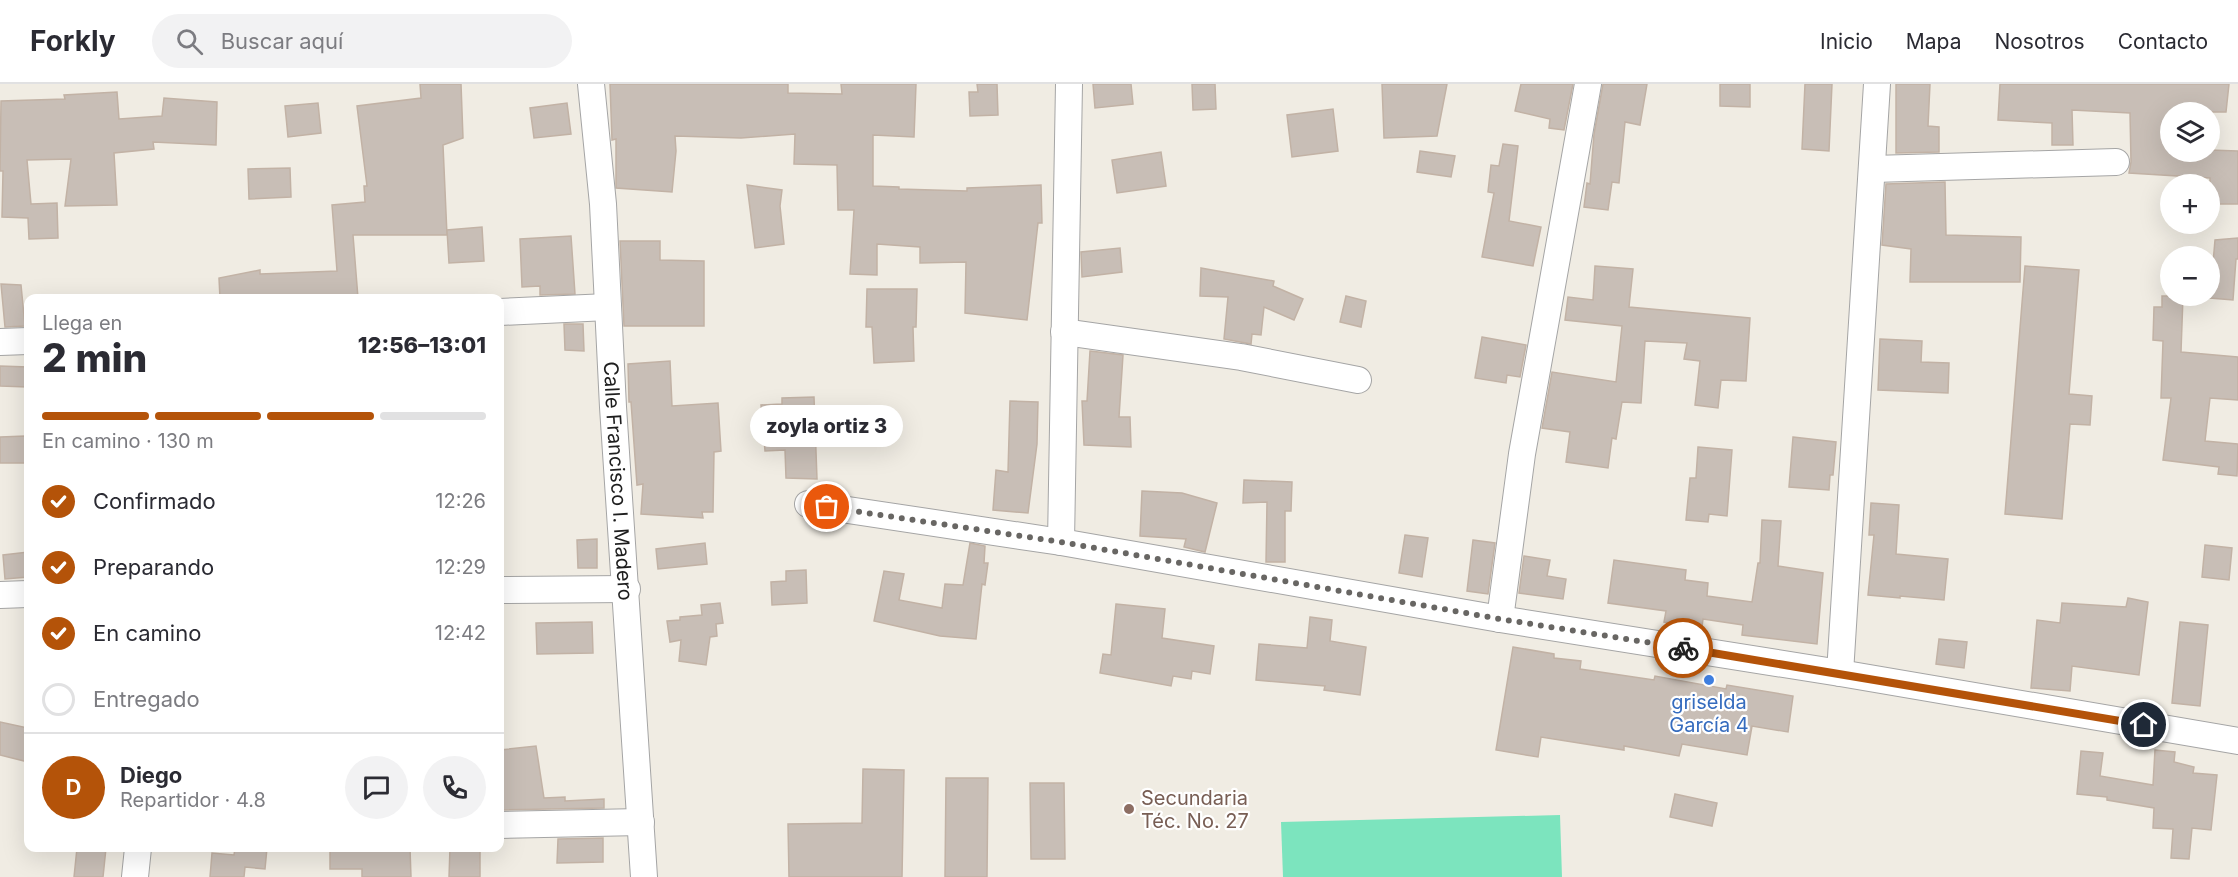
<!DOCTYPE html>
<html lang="es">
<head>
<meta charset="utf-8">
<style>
	:root { --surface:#fff; --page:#f2f2f3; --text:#2b2b33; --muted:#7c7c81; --line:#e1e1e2; --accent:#b45309 }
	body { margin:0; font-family:Inter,sans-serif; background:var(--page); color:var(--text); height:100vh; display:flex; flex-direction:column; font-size:22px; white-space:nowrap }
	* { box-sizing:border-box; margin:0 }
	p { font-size:20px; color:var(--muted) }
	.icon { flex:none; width:33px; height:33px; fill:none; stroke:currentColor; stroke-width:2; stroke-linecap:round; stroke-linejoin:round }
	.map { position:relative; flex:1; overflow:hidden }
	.drawer { position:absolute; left:24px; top:210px; width:480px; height:558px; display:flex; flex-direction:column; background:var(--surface); border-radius:12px; box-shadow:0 6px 24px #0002 }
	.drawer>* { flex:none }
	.fabs { position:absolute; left:2160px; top:18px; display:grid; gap:12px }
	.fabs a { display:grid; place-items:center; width:60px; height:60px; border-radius:50%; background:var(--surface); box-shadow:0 6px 24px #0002; font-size:30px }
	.pin { position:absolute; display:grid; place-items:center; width:51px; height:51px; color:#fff; margin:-26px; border:3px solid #fff; border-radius:50%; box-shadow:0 2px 6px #0007 }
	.courier { position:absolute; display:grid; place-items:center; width:60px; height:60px; margin:-30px; border:4px solid #b45309; border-radius:50%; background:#fff; color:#222; box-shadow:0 2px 8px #0007 }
	.bubble { position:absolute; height:42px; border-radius:21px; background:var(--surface); box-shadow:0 6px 24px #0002; font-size:20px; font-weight:800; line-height:42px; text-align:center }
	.overview em { font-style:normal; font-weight:800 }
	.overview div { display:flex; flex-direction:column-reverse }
	.overview { display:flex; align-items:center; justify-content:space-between; height:102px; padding:0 18px }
	h1 { font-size:39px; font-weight:800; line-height:45px }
	.bar { display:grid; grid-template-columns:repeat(4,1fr); gap:9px 6px; align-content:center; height:72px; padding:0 18px }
	.bar i { height:8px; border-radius:4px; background:var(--line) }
	.bar .current { background:var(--accent) }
	.bar p { grid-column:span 4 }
	.line { display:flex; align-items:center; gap:15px; padding:0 18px; border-top:2px solid var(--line) }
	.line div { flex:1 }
	.round { display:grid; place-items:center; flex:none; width:63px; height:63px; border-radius:32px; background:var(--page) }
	ol { padding:0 18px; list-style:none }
	li { display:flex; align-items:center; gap:18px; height:66px }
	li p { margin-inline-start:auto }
	li .icon { padding:6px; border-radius:50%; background:var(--accent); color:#fff; stroke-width:4 }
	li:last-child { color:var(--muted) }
	li i { width:33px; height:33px; border:3px solid var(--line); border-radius:50% }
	header { display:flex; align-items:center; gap:36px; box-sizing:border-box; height:84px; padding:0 30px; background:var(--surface); border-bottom:2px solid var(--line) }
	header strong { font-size:28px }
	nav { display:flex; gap:33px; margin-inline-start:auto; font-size:21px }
	.search { width:420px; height:54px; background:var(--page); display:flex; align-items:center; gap:15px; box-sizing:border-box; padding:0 21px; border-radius:33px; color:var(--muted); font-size:22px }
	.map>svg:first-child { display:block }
	.pitch { fill:#7ce4be }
	.building { fill:#c8beb6; stroke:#c2b2a5; stroke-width:1.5 }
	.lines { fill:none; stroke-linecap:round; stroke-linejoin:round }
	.street-casing { stroke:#a5a5a5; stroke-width:28 }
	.street { stroke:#fff; stroke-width:26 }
	.done { stroke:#686663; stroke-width:6; stroke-dasharray:0 10.8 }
	.route { stroke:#b45309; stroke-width:8 }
	.shop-dot { fill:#3f7fe0; stroke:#fff; stroke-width:2 }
	.education-dot { fill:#8d6e63; stroke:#fff; stroke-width:2 }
	.labels { text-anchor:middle; stroke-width:4.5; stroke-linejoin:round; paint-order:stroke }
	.street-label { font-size:20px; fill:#1e1e1e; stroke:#fff }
	.shop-label { font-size:20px; fill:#366cbe; stroke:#fff }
	.education-label { font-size:20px; fill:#785e54; stroke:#fff; text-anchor:start }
</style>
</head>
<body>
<header>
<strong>Forkly</strong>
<div class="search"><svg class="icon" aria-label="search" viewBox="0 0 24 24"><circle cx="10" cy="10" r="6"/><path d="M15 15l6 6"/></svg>Buscar aquí</div>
<nav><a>Inicio</a><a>Mapa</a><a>Nosotros</a><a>Contacto</a></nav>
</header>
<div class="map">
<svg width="2238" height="793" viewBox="0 0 2238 793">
	<rect width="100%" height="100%" fill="#f0ece3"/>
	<path class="pitch" d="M 1560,731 L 1562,793 L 1283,793 L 1281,738 Z"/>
	<g class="building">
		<path d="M 420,0 L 461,0 L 463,54 L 443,61 L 447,151 L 353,151 L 358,214 L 220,214 L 219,194 L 260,186 L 260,190 L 337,187 L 332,121 L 365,118 L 364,102 L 367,102 L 357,22 L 421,14 Z"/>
		<path d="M 610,0 L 788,0 L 788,9 L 842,10 L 841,0 L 916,0 L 914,53 L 873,51 L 873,102 L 899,103 L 899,105 L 967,107 L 967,104 L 1041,101 L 1042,139 L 1038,139 L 1027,236 L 965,229 L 966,178 L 920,179 L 920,163 L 877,160 L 877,191 L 850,190 L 854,126 L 838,126 L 837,81 L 794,80 L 795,50 L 741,54 L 675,52 L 676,67 L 672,108 L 616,104 L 616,55 L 612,56 Z"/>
		<path d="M 977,0 L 997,0 L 998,31 L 970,32 L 969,8 L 978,8 Z"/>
		<path d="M 1093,0 L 1131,0 L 1133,20 L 1095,24 Z"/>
		<path d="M 1192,0 L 1215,0 L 1216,25 L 1193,26 Z"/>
		<path d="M 1382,0 L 1447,0 L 1437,52 L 1384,54 Z"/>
		<path d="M 1521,0 L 1573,0 L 1564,46 L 1549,44 L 1550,35 L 1515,27 Z"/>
		<path d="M 1603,0 L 1647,0 L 1640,41 L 1625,38 L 1619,99 L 1612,98 L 1608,126 L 1584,123 L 1587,99 L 1590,100 L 1594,50 Z"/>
		<path d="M 1720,0 L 1750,0 L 1750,23 L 1720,22 Z"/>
		<path d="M 1805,0 L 1832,0 L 1829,67 L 1802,65 Z"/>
		<path d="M 1896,0 L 1930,0 L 1928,42 L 1939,43 L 1939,68 L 1896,69 Z"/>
		<path d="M 2000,0 L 2229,0 L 2226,28 L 2170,28 L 2170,68 L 2210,68 L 2210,66 L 2238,67 L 2238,120 L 2210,120 L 2210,94 L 2129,89 L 2131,78 L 2130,29 L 2072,26 L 2073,61 L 2052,61 L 2052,39 L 1998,36 Z"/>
		<path d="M 117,8 L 119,35 L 162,32 L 164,14 L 217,18 L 216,61 L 153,58 L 154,65 L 114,69 L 117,121 L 65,122 L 71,75 L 27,76 L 31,120 L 57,119 L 58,154 L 29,155 L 28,134 L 2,133 L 3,87 L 0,87 L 1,17 L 65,15 L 64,11 Z"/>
		<path d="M 318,19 L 321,49 L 288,53 L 285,22 Z"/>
		<path d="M 567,19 L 571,50 L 534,54 L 530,24 Z"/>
		<path d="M 1333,25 L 1338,67 L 1292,73 L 1287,31 Z"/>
		<path d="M 1503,60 L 1518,62 L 1509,137 L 1541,143 L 1533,182 L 1482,173 L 1494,109 L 1488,108 L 1491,81 L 1499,82 Z"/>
		<path d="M 1420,67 L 1455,72 L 1451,93 L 1417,88 Z"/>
		<path d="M 1161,68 L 1166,102 L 1117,109 L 1112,76 Z"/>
		<path d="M 290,84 L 291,113 L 249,115 L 248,85 Z"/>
		<path d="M 1945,98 L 1946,151 L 2021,153 L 2020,198 L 1910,198 L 1911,165 L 1882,161 L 1886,100 Z"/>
		<path d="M 747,101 L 782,106 L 780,122 L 784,160 L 755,164 Z"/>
		<path d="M 482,143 L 484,177 L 449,179 L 447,146 Z"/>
		<path d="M 571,152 L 575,210 L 540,211 L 540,202 L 522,203 L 520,155 Z"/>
		<path d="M 2238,154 L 2238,175 L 2236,175 L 2233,216 L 2210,214 L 2215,156 Z"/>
		<path d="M 620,157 L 660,157 L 660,176 L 704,177 L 704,242 L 624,242 Z"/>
		<path d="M 1120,164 L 1122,188 L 1082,193 L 1081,168 Z"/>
		<path d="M 1595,182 L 1633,185 L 1629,223 L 1750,234 L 1746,297 L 1721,296 L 1718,324 L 1695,321 L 1700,277 L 1684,275 L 1687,259 L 1645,257 L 1641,319 L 1622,318 L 1616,355 L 1612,354 L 1608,384 L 1566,378 L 1570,348 L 1542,344 L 1552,288 L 1616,298 L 1622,242 L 1565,236 L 1568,213 L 1593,216 Z"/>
		<path d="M 2025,182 L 2079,186 L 2069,310 L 2092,312 L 2090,341 L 2070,340 L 2062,435 L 2005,430 Z"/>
		<path d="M 1201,184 L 1274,197 L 1273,202 L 1303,215 L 1294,236 L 1264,223 L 1261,251 L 1252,250 L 1251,260 L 1224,255 L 1228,213 L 1200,212 Z"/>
		<path d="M 1,200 L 21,201 L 25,242 L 5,243 Z"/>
		<path d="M 867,205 L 917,205 L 916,243 L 913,243 L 914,277 L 874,279 L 872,243 L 866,243 Z"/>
		<path d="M 1346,212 L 1366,217 L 1361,243 L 1340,238 Z"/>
		<path d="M 2162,212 L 2183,212 L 2181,268 L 2238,273 L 2238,316 L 2210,314 L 2205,357 L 2238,360 L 2237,392 L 2218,390 L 2219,383 L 2163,376 L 2171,314 L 2161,314 L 2163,257 L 2153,256 L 2154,223 L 2162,223 Z"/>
		<path d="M 564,240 L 583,240 L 584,267 L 565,266 Z"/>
		<path d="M 1482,253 L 1526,261 L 1520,293 L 1507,291 L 1506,299 L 1475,294 Z"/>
		<path d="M 1880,255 L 1922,257 L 1921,278 L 1949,279 L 1948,309 L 1878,306 Z"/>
		<path d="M 1090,267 L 1123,271 L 1119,333 L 1130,333 L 1131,363 L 1084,361 L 1082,317 L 1087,317 Z"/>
		<path d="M 670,277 L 672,322 L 718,319 L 721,367 L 714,368 L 713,428 L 702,428 L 703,434 L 641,430 L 643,400 L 637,401 L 631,318 L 629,318 L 628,280 Z"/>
		<path d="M 0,282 L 28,283 L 27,303 L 0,302 Z"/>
		<path d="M 814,313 L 817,395 L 786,394 L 785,366 L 765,367 L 761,321 L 782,320 L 782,314 Z"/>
		<path d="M 1010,317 L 1038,318 L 1037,360 L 1028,429 L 993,426 L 996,386 L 1008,388 Z"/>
		<path d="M 25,352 L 26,379 L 0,379 L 0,353 Z"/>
		<path d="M 1793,353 L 1836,358 L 1833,391 L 1830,391 L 1829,406 L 1789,403 Z"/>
		<path d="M 1698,363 L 1732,366 L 1727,432 L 1709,430 L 1708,438 L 1686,436 L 1690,394 L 1696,394 Z"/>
		<path d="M 1244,396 L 1292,398 L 1291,427 L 1285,427 L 1285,478 L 1266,478 L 1267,418 L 1243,419 Z"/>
		<path d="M 1142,407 L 1182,409 L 1217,419 L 1205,468 L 1184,463 L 1186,455 L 1140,452 Z"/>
		<path d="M 1871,419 L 1899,421 L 1896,470 L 1948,475 L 1944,516 L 1900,512 L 1900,514 L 1868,511 L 1874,451 L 1869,451 Z"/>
		<path d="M 1762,436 L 1781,437 L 1778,482 L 1823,489 L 1817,560 L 1742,551 L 1743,541 L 1703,535 L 1702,543 L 1664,538 L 1666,527 L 1608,519 L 1614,476 L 1686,486 L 1685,496 L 1708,499 L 1707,512 L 1752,518 L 1758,479 L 1760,479 Z"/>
		<path d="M 1405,451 L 1428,454 L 1422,493 L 1399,489 Z"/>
		<path d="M 597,455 L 597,484 L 578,484 L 577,456 Z"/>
		<path d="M 1473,456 L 1495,459 L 1488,510 L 1467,507 Z"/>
		<path d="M 705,459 L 707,480 L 658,485 L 656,465 Z"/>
		<path d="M 970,459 L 985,462 L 984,479 L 988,479 L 985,501 L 982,500 L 976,555 L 940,552 L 874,537 L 884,487 L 904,490 L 899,516 L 942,524 L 945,500 L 963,501 Z"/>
		<path d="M 2205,461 L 2232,464 L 2229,496 L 2202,493 Z"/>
		<path d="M 28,468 L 28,493 L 5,495 L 3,471 Z"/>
		<path d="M 1524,472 L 1550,476 L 1547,492 L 1566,495 L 1563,515 L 1519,509 Z"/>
		<path d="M 806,486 L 807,519 L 772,521 L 771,498 L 786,497 L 786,487 Z"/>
		<path d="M 2128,514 L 2148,518 L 2139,591 L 2072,582 L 2070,607 L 2031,604 L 2037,536 L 2060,539 L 2062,519 L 2126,523 Z"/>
		<path d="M 720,519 L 723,539 L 716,540 L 717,552 L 710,553 L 706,581 L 679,577 L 681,556 L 670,558 L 667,537 L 680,536 L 680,533 L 702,531 L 701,521 Z"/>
		<path d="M 1116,520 L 1165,525 L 1162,554 L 1214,562 L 1210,590 L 1192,587 L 1191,595 L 1173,592 L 1171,602 L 1100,589 L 1103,570 L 1111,571 Z"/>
		<path d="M 1310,533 L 1332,536 L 1330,557 L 1366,563 L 1360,611 L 1324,606 L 1325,602 L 1256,596 L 1259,560 L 1307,564 Z"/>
		<path d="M 592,538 L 593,569 L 537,570 L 536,539 Z"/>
		<path d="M 2180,538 L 2208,541 L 2200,622 L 2172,619 Z"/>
		<path d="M 1939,555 L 1967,558 L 1964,584 L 1936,580 Z"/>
		<path d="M 1513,563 L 1554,570 L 1554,574 L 1581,577 L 1580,585 L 1654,596 L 1655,592 L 1726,605 L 1727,601 L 1793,612 L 1788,648 L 1752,642 L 1747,671 L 1682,660 L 1679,672 L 1624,662 L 1624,666 L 1541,653 L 1538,673 L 1496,666 Z"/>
		<path d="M 0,638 L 28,644 L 28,678 L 0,671 Z"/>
		<path d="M 536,662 L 544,714 L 565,713 L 565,717 L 604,715 L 604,724 L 500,726 L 500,666 Z"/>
		<path d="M 2155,666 L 2175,668 L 2174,678 L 2194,683 L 2193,689 L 2217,691 L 2211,746 L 2192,744 L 2189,775 L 2171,774 L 2173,745 L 2153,744 L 2154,724 L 2107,716 L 2107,713 L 2077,710 L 2081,667 L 2103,669 L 2100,692 L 2153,701 Z"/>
		<path d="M 863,685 L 904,686 L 902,793 L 789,793 L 788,740 L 862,739 Z"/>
		<path d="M 946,694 L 988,694 L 987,793 L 945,793 Z"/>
		<path d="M 1030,699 L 1064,699 L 1065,775 L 1031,775 Z"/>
		<path d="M 1675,710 L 1717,719 L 1712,742 L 1670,733 Z"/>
		<path d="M 603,754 L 603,778 L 557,779 L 558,755 Z"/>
		<path d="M 77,764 L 106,764 L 103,793 L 74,793 Z"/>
		<path d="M 235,764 L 267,764 L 265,785 L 245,783 L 244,793 L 210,793 L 212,769 L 234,771 Z"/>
		<path d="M 330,764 L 410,764 L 411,793 L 362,793 L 362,785 L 330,785 Z"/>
		<path d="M 450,764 L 480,764 L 480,793 L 449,793 Z"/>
	</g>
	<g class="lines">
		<g class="street-casing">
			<g id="street">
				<path id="s1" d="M 591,0 L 603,120 L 613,323 L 644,793"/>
				<path d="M 1873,85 L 2116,78"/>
				<path d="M 500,228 L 608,223"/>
				<path d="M 1064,248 L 1241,273 L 1358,296"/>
				<path d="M 0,258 L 28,257"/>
				<path d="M 808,420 L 1061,458 L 1500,535 L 1840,589 L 2238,657"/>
				<path d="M 1061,458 L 1069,0"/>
				<path d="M 500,506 L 627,505"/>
				<path d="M 0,511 L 28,510"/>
				<path d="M 1500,535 L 1522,370 L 1588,0"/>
				<path d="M 1840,589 L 1877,0"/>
				<path d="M 500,741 L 641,738"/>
				<path d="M 135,793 L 138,764"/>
			</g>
		</g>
		<use href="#street" class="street"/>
	</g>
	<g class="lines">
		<path class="done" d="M 827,423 L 1061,458 L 1500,535 L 1683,564"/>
		<path class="route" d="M 1683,564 L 2144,641"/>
	</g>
	<circle class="shop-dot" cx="1709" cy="596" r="6"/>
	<circle class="education-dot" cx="1129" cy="725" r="6"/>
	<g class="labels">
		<g class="street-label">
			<text dy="7" stroke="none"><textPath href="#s1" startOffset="398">Calle Francisco I. Madero</textPath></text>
		</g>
		<g class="shop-label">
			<text x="1709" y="625">griselda<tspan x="1709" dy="23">García 4</tspan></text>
		</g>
		<g class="education-label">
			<text x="1141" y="721">Secundaria<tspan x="1141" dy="23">Téc. No. 27</tspan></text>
		</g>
	</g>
</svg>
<div class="fabs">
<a><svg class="icon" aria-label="layers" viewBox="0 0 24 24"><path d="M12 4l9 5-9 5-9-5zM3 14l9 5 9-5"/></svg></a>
<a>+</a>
<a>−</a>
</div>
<div class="pin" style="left:827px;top:423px;background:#ea580c"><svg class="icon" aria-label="bag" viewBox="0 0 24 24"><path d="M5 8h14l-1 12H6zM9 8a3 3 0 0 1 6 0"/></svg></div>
<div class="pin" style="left:2144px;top:641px;background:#1f2937"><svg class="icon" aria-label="home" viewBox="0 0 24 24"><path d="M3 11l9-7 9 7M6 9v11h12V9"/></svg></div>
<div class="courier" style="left:1683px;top:564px"><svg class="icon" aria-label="bike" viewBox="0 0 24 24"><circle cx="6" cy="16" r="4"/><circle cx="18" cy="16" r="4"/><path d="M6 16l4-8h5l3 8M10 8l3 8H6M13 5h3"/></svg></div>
<div class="bubble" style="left:750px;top:321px;width:153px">zoyla ortiz 3</div>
<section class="drawer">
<div class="overview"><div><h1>2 min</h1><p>Llega en</p></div><em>12:56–13:01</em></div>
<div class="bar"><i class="current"></i><i class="current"></i><i class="current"></i><i></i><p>En camino · 130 m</p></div>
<ol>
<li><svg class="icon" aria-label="check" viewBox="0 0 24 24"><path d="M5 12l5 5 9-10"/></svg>Confirmado<p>12:26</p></li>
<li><svg class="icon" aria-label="check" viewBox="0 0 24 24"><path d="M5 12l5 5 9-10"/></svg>Preparando<p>12:29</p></li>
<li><svg class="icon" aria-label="check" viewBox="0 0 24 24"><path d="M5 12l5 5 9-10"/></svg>En camino<p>12:42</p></li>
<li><i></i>Entregado</li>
</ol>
<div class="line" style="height:108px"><b class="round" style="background:var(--accent);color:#fff">D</b><div><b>Diego</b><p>Repartidor · 4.8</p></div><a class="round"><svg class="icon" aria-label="chat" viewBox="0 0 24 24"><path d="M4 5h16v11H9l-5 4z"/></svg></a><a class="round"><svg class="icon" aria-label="phone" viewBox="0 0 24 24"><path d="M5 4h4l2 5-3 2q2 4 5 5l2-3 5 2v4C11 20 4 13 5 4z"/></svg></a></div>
</section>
</div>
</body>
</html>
